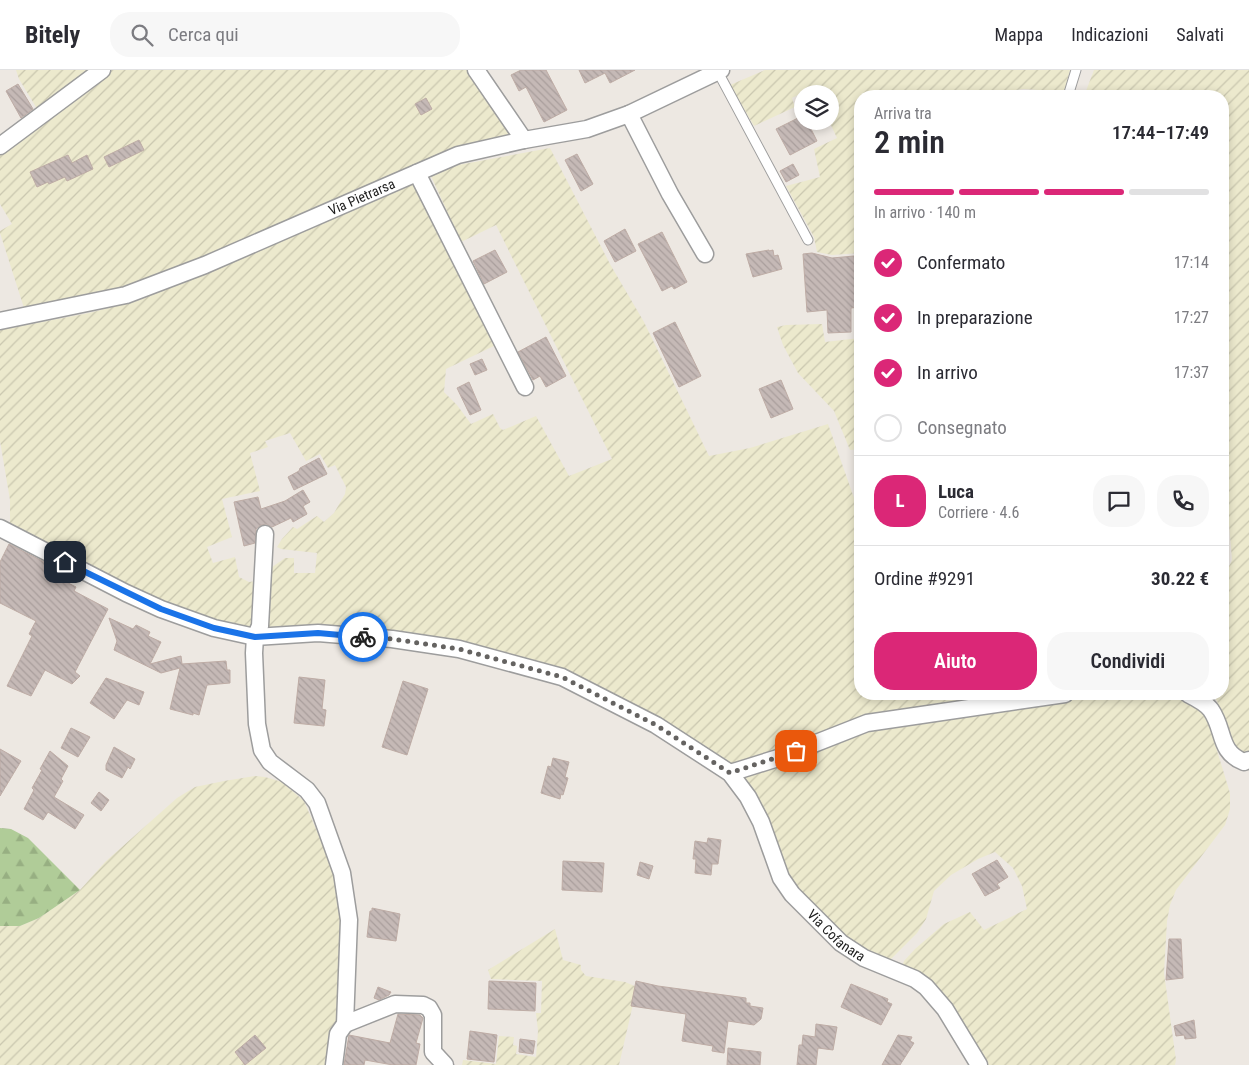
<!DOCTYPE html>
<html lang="it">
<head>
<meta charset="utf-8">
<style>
	:root { --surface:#fff; --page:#f7f7f7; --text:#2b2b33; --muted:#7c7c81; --line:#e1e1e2; --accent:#db2777 }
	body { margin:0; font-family:"Roboto Condensed",sans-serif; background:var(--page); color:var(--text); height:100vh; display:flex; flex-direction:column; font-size:19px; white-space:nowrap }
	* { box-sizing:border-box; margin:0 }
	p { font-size:16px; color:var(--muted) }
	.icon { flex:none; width:28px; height:28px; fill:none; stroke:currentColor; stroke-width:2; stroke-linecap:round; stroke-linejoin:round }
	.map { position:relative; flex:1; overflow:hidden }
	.sheet { position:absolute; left:854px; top:20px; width:375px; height:610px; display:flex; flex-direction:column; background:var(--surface); border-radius:20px; box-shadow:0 2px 8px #0003 }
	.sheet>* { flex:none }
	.tools { position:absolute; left:794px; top:15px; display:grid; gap:10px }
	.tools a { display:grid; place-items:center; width:45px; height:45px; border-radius:50%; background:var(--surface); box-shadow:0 2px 8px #0003; font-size:25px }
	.pin { position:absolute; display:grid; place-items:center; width:42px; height:42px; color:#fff; margin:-21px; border-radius:10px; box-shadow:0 2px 8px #0006 }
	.courier { position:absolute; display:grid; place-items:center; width:50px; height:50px; margin:-25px; border:4px solid #1a73e8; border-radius:50%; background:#fff; color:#222; box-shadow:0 1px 6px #0007 }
	.overview em { font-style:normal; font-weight:600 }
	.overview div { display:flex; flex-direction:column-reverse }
	.overview { display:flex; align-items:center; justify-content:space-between; height:85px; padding:0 20px }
	h1 { font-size:32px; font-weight:600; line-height:38px }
	.bar { display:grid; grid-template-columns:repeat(4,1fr); gap:8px 5px; align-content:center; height:60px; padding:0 20px }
	.bar i { height:6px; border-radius:4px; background:var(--line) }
	.bar .current { background:var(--accent) }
	.bar p { grid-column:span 4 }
	.line { display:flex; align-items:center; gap:12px; padding:0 20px; border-top:1px solid var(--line) }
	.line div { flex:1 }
	.round { display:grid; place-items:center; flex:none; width:52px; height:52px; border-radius:20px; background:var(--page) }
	ol { padding:0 20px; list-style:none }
	li { display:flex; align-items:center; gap:15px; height:55px }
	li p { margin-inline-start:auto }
	li .icon { padding:5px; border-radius:50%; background:var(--accent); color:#fff; stroke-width:4 }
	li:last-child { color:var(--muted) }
	li i { width:28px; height:28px; border:2px solid var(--line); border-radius:50% }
	.primary-button { display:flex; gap:10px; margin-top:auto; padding:10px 20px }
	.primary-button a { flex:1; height:58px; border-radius:20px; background:var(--accent); color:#fff; font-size:20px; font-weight:600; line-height:58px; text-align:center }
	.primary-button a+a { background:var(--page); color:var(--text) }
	header { display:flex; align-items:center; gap:30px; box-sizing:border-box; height:70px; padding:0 25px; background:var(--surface); border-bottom:1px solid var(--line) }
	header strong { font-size:24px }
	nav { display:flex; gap:28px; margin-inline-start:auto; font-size:18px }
	.search { width:350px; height:45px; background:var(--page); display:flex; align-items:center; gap:12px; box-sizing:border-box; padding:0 18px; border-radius:20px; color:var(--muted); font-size:19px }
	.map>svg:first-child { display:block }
	.farmland { fill:url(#farmland-furrows) }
	.forest { fill:url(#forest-firs) }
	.building { fill:url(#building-back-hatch); stroke:#beaca5 }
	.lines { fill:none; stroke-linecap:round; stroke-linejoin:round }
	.service-casing { stroke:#9d9d9d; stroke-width:11 }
	.minor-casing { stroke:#9d9d9d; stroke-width:19 }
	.service { stroke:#fff; stroke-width:9 }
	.minor { stroke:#fff; stroke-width:16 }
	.done { stroke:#656361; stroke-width:5; stroke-dasharray:0 9 }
	.route { stroke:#1a73e8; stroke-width:6 }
	.labels { text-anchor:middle; stroke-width:4; stroke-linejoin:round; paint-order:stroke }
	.street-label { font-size:14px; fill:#1c1c1c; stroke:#fff }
</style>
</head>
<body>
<header>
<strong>Bitely</strong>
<div class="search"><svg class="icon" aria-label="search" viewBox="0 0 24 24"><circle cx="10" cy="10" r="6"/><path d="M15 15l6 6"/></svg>Cerca qui</div>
<nav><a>Mappa</a><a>Indicazioni</a><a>Salvati</a></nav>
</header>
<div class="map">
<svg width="1249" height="995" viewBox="0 0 1249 995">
	<defs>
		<pattern id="farmland-furrows" width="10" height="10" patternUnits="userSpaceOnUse" patternTransform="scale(1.25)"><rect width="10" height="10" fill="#ece9cd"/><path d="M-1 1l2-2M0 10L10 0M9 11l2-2" fill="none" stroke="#cac7af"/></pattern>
		<pattern id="forest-firs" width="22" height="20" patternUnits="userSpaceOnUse" patternTransform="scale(1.25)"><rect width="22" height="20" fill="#b0cc98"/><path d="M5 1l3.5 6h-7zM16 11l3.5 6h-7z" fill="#97af82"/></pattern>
		<pattern id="building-back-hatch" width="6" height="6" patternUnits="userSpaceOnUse" patternTransform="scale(1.25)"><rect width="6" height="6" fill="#c5b9b6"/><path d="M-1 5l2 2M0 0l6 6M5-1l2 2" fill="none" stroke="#a99e9c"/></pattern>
	</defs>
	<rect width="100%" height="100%" fill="#ede8e2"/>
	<g class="farmland">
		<path d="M 16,0 L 97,0 L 39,42 L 19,9 Z"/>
		<path d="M 112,0 L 471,0 L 517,65 L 316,141 L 113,223 L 25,241 L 0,163 L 0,161 L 12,154 L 0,134 L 0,83 L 51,43 Z"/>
		<path d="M 765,0 L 1070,0 L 1063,26 L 1038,20 L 1024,19 L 982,24 L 982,26 L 860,26 L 860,183 L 832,185 L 817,182 L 814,167 L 786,116 L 820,107 L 814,79 L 837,68 L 829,51 L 830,24 L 808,24 L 806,21 L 792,28 L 795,37 L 754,56 L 730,15 Z"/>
		<path d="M 1094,0 L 1249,0 L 1249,687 L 1239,685 L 1228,671 L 1218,634 L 1214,624 L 1222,624 L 1223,509 L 1232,490 L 1229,454 L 1226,443 L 1222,435 L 1222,26 L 1084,26 Z"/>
		<path d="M 550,78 L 610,194 L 644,252 L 709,386 L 750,378 L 828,354 L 860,445 L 860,624 L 958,624 L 959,634 L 873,645 L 846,653 L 768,689 L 736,698 L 661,650 L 603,618 L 562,602 L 498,582 L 266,560 L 268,500 L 285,488 L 294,488 L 294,503 L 315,503 L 317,483 L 281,479 L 277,477 L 282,469 L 293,457 L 297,459 L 317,446 L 324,452 L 334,443 L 345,424 L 346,417 L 335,395 L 328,398 L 320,384 L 306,391 L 290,363 L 265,371 L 268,377 L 250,383 L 260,421 L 222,429 L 232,467 L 207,477 L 213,493 L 235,487 L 239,507 L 249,512 L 256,511 L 255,559 L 250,561 L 168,537 L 10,456 L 10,430 L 0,371 L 0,260 L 89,243 L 140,230 L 422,110 L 500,273 L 446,299 L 444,322 L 457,335 L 471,354 L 493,344 L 500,358 L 503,360 L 536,346 L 569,406 L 612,389 L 496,155 L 461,172 L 431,106 L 458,95 Z"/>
		<path d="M 822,254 L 825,272 L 860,268 L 860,379 L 850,380 L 834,341 L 798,303 L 783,275 L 777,257 L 786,255 Z"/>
		<path d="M 1111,624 L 1175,624 L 1189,631 L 1202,642 L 1207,648 L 1230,723 L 1230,739 L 1225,755 L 1176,820 L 1170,835 L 1167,851 L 1164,903 L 1176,990 L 1175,995 L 989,995 L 933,914 L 902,897 L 904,891 L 915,879 L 944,854 L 970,842 L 984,860 L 1027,839 L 1022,816 L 1013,798 L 995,782 L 978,789 L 951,805 L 934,821 L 926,849 L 917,863 L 888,892 L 861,881 L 824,850 L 786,806 L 743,708 L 746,705 L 869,660 L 935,649 Z"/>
		<path d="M 255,706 L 265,707 L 282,712 L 304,731 L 338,810 L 343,842 L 339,947 L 328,995 L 0,995 L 0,856 L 20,856 L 39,848 L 80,820 L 105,792 L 177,728 L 195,717 L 224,711 Z"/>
		<path d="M 555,859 L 563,890 L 581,895 L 581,900 L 586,906 L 625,912 L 637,917 L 619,995 L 462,995 L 463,990 L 496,994 L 499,966 L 514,967 L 513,975 L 517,976 L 516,984 L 536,987 L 538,961 L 536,943 L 541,943 L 542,911 L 491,909 L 488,900 Z"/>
	</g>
	<path class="forest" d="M 0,758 L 11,759 L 28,768 L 80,820 L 39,848 L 20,856 L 0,856 Z"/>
	<g class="building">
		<path d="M 521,0 L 546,0 L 567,40 L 544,52 L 526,17 L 519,21 L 511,5 Z"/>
		<path d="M 579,0 L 635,0 L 610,13 L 605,3 L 585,13 Z"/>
		<path d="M 18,14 L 33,39 L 21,48 L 6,21 Z"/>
		<path d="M 426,28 L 432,39 L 421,45 L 415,34 Z"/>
		<path d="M 802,46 L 802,51 L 807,51 L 817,71 L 790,85 L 776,59 Z"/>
		<path d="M 139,70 L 144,80 L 109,97 L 104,87 Z"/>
		<path d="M 577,84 L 593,114 L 581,121 L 565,90 Z"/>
		<path d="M 68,85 L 72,93 L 87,85 L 93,99 L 67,111 L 65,107 L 49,114 L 48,112 L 37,117 L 30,102 Z"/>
		<path d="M 793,94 L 799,105 L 786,112 L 780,101 Z"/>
		<path d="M 625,159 L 636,181 L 615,192 L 604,171 Z"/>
		<path d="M 662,162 L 687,212 L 674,219 L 672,216 L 662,221 L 638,174 Z"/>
		<path d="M 495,180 L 507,202 L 484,214 L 473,191 Z"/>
		<path d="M 769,180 L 769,181 L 773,180 L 774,186 L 778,185 L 782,199 L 753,207 L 746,184 Z"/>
		<path d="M 812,183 L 832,188 L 854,186 L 856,209 L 860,209 L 860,237 L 851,238 L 851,262 L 828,263 L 827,240 L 807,242 L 803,184 Z"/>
		<path d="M 675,252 L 701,306 L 679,317 L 653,263 Z"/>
		<path d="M 546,267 L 566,306 L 546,317 L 540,306 L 533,310 L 518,282 Z"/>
		<path d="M 482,289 L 487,300 L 475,305 L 470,294 Z"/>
		<path d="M 781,310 L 793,339 L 771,348 L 759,319 Z"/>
		<path d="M 469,312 L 481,340 L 470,345 L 457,318 Z"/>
		<path d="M 319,388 L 327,404 L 294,420 L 288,407 L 299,401 L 300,398 Z"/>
		<path d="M 303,420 L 310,432 L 303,436 L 307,444 L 293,452 L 291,448 L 272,457 L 266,454 L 261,455 L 256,459 L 255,473 L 244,476 L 234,432 L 258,427 L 261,439 L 285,431 Z"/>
		<path d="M 9,474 L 50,495 L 47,502 L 76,517 L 74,521 L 108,539 L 75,602 L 80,606 L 72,614 L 45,600 L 31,626 L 7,616 L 32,566 L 29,564 L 36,551 L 0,533 L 0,492 Z"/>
		<path d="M 109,548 L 133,559 L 136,555 L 150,562 L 148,566 L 161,572 L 150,594 L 181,586 L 182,594 L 226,591 L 227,600 L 230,600 L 230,613 L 207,615 L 199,645 L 193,643 L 193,645 L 170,639 L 180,598 L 161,603 L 114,580 L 117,571 Z"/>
		<path d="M 299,607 L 325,610 L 322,639 L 326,640 L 324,656 L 294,653 Z"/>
		<path d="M 106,608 L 144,622 L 139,635 L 127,630 L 114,649 L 90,633 Z"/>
		<path d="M 403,611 L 428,619 L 407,685 L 382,677 Z"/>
		<path d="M 71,658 L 90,667 L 78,687 L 61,678 Z"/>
		<path d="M 114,677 L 135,689 L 130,699 L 128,697 L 122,708 L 106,700 L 106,695 Z"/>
		<path d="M 0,679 L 21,691 L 0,726 Z"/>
		<path d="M 50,681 L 68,696 L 61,709 L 63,711 L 54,727 L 84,745 L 75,759 L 48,742 L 43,750 L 24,739 L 34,720 L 32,718 L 42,700 L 40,699 Z"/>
		<path d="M 553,688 L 569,692 L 565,707 L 568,708 L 563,725 L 561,724 L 560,729 L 541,723 L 548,696 L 551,697 Z"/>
		<path d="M 99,722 L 109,730 L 101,741 L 91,733 Z"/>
		<path d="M 708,768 L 721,770 L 718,794 L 712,794 L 711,805 L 695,803 L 696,789 L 693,789 L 695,771 L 707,773 Z"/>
		<path d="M 997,790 L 1008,807 L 997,814 L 1000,818 L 985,826 L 972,804 Z"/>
		<path d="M 563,791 L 604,793 L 602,822 L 562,820 Z"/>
		<path d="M 640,792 L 653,796 L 649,809 L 637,805 Z"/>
		<path d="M 372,838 L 400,844 L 396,871 L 367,867 L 370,841 L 372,841 Z"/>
		<path d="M 1169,869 L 1181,869 L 1183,908 L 1166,910 Z"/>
		<path d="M 489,911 L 536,913 L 535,941 L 488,939 Z"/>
		<path d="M 636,911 L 658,916 L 746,928 L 746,933 L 750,933 L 750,936 L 763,938 L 761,949 L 754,955 L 728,951 L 724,983 L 712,981 L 713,976 L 682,971 L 686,944 L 631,936 Z"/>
		<path d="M 851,914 L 888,929 L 887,932 L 892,934 L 881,955 L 841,937 Z"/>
		<path d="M 378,917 L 391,922 L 389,925 L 379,930 L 374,928 Z"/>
		<path d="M 398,944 L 420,945 L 423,948 L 416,973 L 420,974 L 416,995 L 393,995 L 365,990 L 364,995 L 344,995 L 349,965 L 390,973 Z"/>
		<path d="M 1194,950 L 1196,968 L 1185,969 L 1184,965 L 1176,966 L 1174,956 Z"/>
		<path d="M 816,954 L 837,957 L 833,980 L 818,978 L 816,995 L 797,995 L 799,975 L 802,975 L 803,965 L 815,967 Z"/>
		<path d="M 470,961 L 497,965 L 494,992 L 467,989 Z"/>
		<path d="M 255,965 L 266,978 L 245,995 L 235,982 Z"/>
		<path d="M 898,965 L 912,967 L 910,971 L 914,973 L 900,995 L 882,995 Z"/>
		<path d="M 520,969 L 535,971 L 533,984 L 519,982 Z"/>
		<path d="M 728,978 L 761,982 L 760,995 L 727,995 Z"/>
	</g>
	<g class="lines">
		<g class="service-casing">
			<g id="service">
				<path d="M 718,2 L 808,170"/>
				<path d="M 1068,26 L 1076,0"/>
			</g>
		</g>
		<g class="minor-casing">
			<g id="minor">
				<path d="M 476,0 L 524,70"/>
				<path d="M 629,44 L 670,124 L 705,184"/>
				<path d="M 0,76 L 102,0"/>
				<path d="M 417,103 L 525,317"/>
				<path id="s1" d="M 0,251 L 126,225 L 205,195 L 458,85 L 524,70 L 587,59 L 629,44 L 721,0"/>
				<path id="s2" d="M 0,458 L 126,523 L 161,539 L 214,558 L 255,567 L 318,563 L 392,569 L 459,579 L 562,607 L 656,655 L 730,703 L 748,727 L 761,752 L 781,808 L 792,824 L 841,873 L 864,888 L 915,909 L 926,917 L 945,939 L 979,995"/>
				<path d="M 265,464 L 260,556 L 255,567 L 254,583 L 257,654 L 262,680 L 270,692 L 307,720 L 317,733 L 342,803 L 349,850 L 345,954 L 338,964 L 334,995"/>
				<path d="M 1188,624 C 1196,628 1206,633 1211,640 C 1225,660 1218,682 1244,692 L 1249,690"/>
				<path d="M 730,703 L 778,688 L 867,653 L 1065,624"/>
				<path d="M 345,954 L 395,934 L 423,935 L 429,938 L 433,945 L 433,982 L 445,995"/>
			</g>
		</g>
		<use href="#service" class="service"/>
		<use href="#minor" class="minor"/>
	</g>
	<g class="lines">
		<path class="done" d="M 363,567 L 392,569 L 459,579 L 562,607 L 656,655 L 730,703 L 796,681"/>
		<path class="route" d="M 65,492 L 161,539 L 214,558 L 255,567 L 318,563 L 363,567"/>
	</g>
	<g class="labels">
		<g class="street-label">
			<text dy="5" stroke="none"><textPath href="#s1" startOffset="384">Via Pietrarsa</textPath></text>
			<text dy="5" stroke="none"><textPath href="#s2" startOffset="982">Via Cofanara</textPath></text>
		</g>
	</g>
</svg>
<div class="tools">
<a><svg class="icon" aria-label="layers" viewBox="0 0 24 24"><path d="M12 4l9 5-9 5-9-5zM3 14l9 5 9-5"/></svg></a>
</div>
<div class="pin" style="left:796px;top:681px;background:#ea580c"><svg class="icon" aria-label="bag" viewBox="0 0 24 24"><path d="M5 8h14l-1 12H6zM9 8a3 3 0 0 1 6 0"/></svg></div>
<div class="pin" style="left:65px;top:492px;background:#1f2937"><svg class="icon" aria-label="home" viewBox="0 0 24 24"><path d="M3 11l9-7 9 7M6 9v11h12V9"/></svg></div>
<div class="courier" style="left:363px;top:567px"><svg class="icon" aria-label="bike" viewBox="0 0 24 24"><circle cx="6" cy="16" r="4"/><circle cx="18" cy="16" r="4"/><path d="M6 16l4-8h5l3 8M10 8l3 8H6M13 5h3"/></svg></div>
<section class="sheet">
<div class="overview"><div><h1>2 min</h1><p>Arriva tra</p></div><em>17:44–17:49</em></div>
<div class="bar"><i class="current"></i><i class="current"></i><i class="current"></i><i></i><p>In arrivo · 140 m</p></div>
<ol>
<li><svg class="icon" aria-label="check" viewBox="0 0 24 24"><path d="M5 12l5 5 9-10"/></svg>Confermato<p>17:14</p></li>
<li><svg class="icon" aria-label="check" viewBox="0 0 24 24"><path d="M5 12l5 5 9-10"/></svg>In preparazione<p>17:27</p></li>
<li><svg class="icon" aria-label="check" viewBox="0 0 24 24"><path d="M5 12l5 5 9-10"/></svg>In arrivo<p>17:37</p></li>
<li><i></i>Consegnato</li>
</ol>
<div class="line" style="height:90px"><b class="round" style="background:var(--accent);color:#fff">L</b><div><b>Luca</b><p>Corriere · 4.6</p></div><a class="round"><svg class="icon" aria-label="chat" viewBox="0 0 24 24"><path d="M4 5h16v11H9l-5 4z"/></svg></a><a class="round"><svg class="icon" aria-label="phone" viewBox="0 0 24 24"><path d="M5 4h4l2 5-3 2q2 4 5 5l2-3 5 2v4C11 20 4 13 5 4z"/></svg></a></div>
<div class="line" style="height:65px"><div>Ordine #9291</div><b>30.22 €</b></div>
<div class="primary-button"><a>Aiuto</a><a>Condividi</a></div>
</section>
</div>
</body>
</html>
